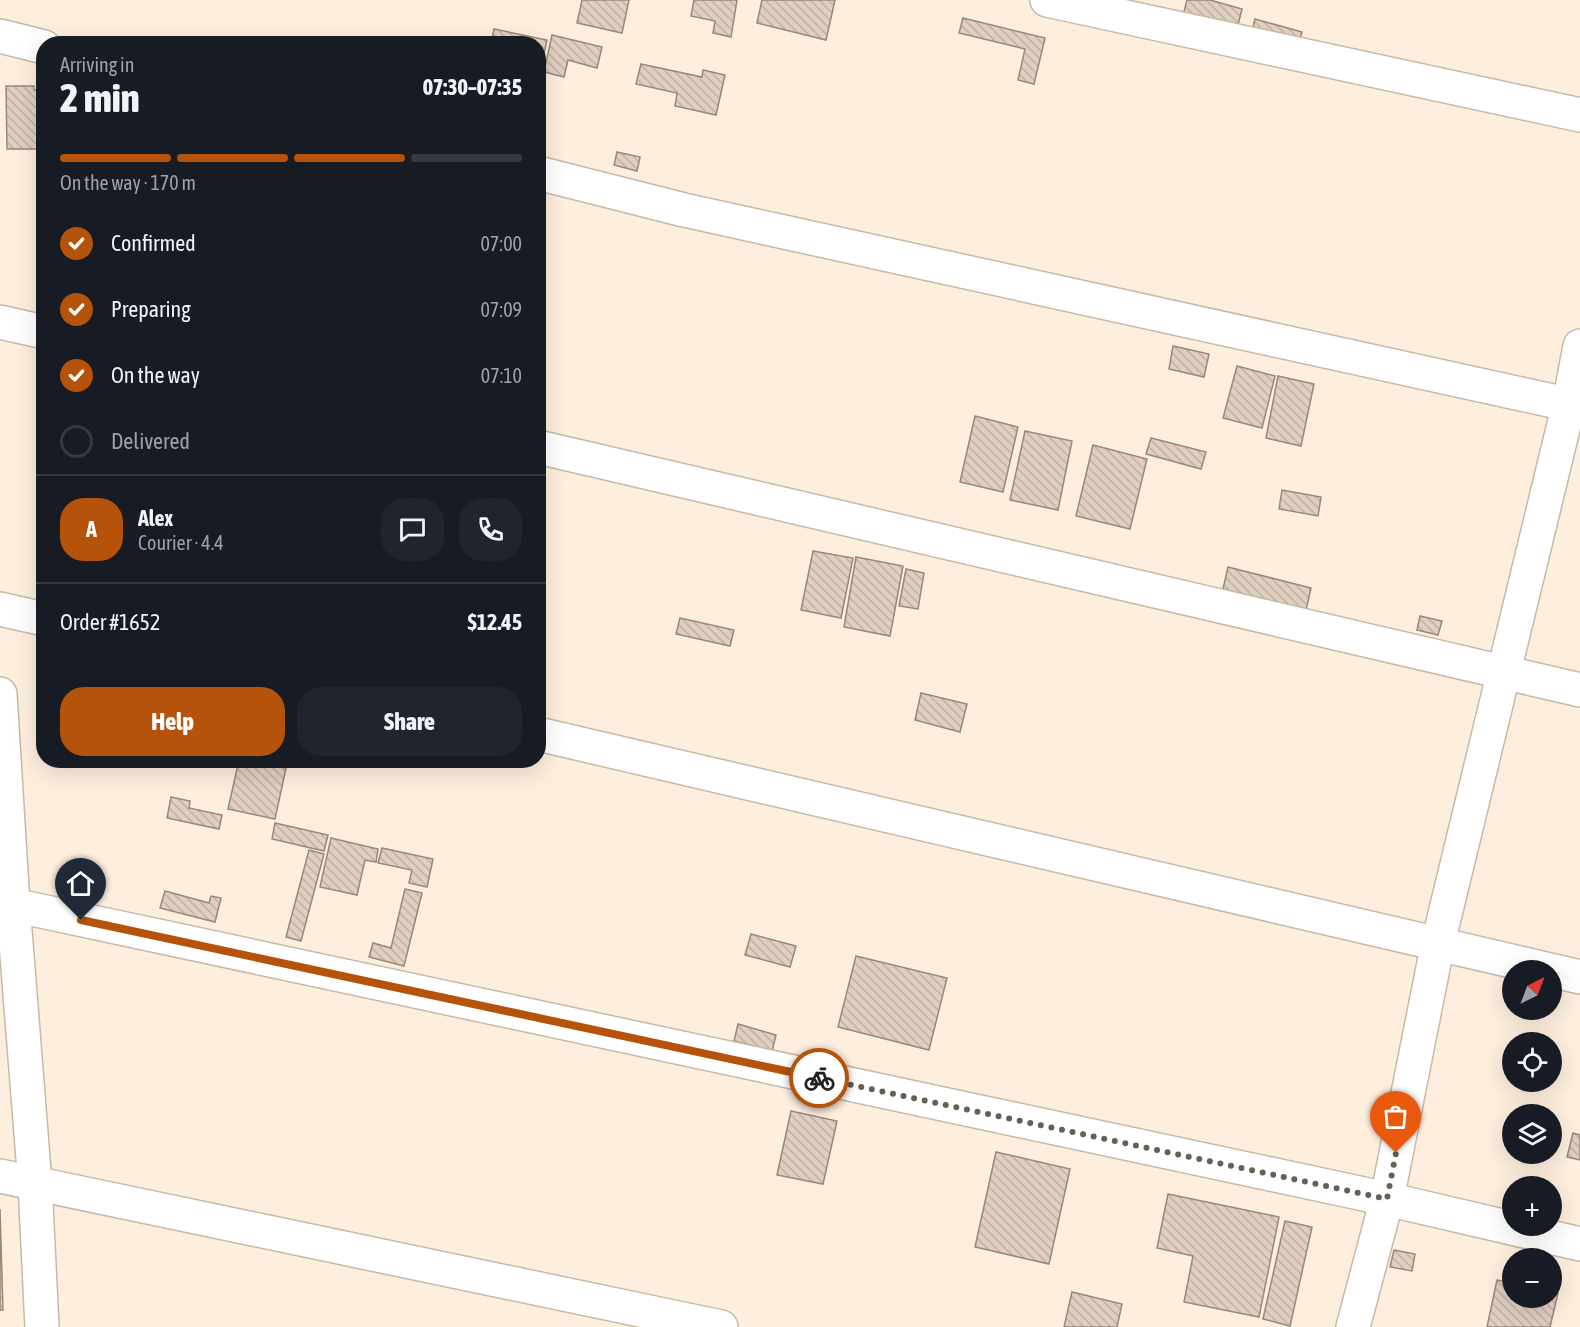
<!DOCTYPE html>
<html lang="en">
<head>
<meta charset="utf-8">
<style>
	:root { --surface:#171b24; --page:#20242c; --text:#f1f3f6; --muted:#9ea1a6; --line:#363941; --accent:#b45309 }
	body { margin:0; font-family:"Asap Condensed",sans-serif; background:var(--page); color:var(--text); height:100vh; display:flex; flex-direction:column; font-size:22px; white-space:nowrap }
	* { box-sizing:border-box; margin:0 }
	p { font-size:20px; color:var(--muted) }
	.icon { flex:none; width:33px; height:33px; fill:none; stroke:currentColor; stroke-width:2; stroke-linecap:round; stroke-linejoin:round }
	.map { position:relative; flex:1; overflow:hidden }
	.drawer { position:absolute; left:36px; top:36px; width:510px; height:732px; display:flex; flex-direction:column; background:var(--surface); border-radius:24px; box-shadow:0 6px 24px #0002 }
	.drawer>* { flex:none }
	.needle { width:39px; rotate:42deg }
	.controls { position:absolute; left:1502px; top:960px; display:grid; gap:12px }
	.controls a { display:grid; place-items:center; width:60px; height:60px; border-radius:50%; background:var(--surface); box-shadow:0 6px 24px #0002; font-size:30px }
	.pin { position:absolute; display:grid; place-items:center; width:51px; height:51px; color:#fff; margin:-62px -26px; border-radius:50% 50% 50% 0; rotate:-45deg; box-shadow:0 0 6px #0007 }
	.pin .icon { rotate:45deg }
	.courier { position:absolute; display:grid; place-items:center; width:60px; height:60px; margin:-30px; border:4px solid #b45309; border-radius:50%; background:#fff; color:#222; box-shadow:0 2px 8px #0007 }
	.head em { font-style:normal; font-weight:800 }
	.head div { display:flex; flex-direction:column-reverse }
	.head { display:flex; align-items:center; justify-content:space-between; height:102px; padding:0 24px }
	h1 { font-size:39px; font-weight:800; line-height:45px }
	.bar { display:grid; grid-template-columns:repeat(4,1fr); gap:9px 6px; align-content:center; height:72px; padding:0 24px }
	.bar i { height:8px; border-radius:4px; background:var(--line) }
	.bar .selected { background:var(--accent) }
	.bar p { grid-column:span 4 }
	.line { display:flex; align-items:center; gap:15px; padding:0 24px; border-top:2px solid var(--line) }
	.line div { flex:1 }
	.round { display:grid; place-items:center; flex:none; width:63px; height:63px; border-radius:24px; background:var(--page) }
	ol { padding:0 24px; list-style:none }
	li { display:flex; align-items:center; gap:18px; height:66px }
	li p { margin-inline-start:auto }
	li .icon { padding:6px; border-radius:50%; background:var(--accent); color:#fff; stroke-width:4 }
	li:last-child { color:var(--muted) }
	li i { width:33px; height:33px; border:3px solid var(--line); border-radius:50% }
	.primary-button { display:flex; gap:12px; margin-top:auto; padding:12px 24px }
	.primary-button a { flex:1; height:69px; border-radius:24px; background:var(--accent); color:#fff; font-size:24px; font-weight:800; line-height:69px; text-align:center }
	.primary-button a+a { background:var(--page); color:var(--text) }
	.map>svg:first-child { display:block }
	.building { fill:url(#building-back-hatch); stroke:#98887a; stroke-width:1.5 }
	.lines { fill:none; stroke-linecap:round; stroke-linejoin:round }
	.street-casing { stroke:#c7b9a8; stroke-width:36 }
	.street { stroke:#fff; stroke-width:33 }
	.done { stroke:#675e54; stroke-width:6; stroke-dasharray:0 10.8 }
	.route { stroke:#b45309; stroke-width:8 }
</style>
</head>
<body>
<div class="map">
<svg width="1580" height="1327" viewBox="0 0 1580 1327">
	<defs>
		<pattern id="building-back-hatch" width="6" height="6" patternUnits="userSpaceOnUse" patternTransform="scale(1.5)"><rect width="6" height="6" fill="#e0cfc0"/><path d="M-1 5l2 2M0 0l6 6M5-1l2 2" fill="none" stroke="#bfb1a4"/></pattern>
	</defs>
	<rect width="100%" height="100%" fill="#fdeedd"/>
	<g class="building">
		<path d="M 582,0 L 629,0 L 622,33 L 577,23 Z"/>
		<path d="M 694,0 L 737,0 L 731,37 L 713,33 L 715,21 L 691,16 Z"/>
		<path d="M 762,0 L 835,0 L 826,40 L 757,23 Z"/>
		<path d="M 1187,0 L 1210,0 L 1242,9 L 1235,37 L 1181,23 Z"/>
		<path d="M 963,18 L 1045,38 L 1034,84 L 1018,80 L 1025,49 L 959,33 Z"/>
		<path d="M 1255,19 L 1302,32 L 1296,51 L 1250,39 Z"/>
		<path d="M 494,29 L 547,40 L 538,81 L 538,44 L 491,44 Z"/>
		<path d="M 552,35 L 602,47 L 597,68 L 568,60 L 564,77 L 544,72 Z"/>
		<path d="M 641,64 L 702,77 L 703,70 L 725,75 L 716,115 L 675,106 L 677,93 L 636,84 Z"/>
		<path d="M 6,86 L 34,86 L 34,90 L 44,90 L 44,149 L 7,149 Z"/>
		<path d="M 617,152 L 640,157 L 637,171 L 614,165 Z"/>
		<path d="M 1173,346 L 1209,354 L 1204,377 L 1169,369 Z"/>
		<path d="M 1237,366 L 1275,376 L 1262,428 L 1223,418 Z"/>
		<path d="M 1278,376 L 1314,384 L 1301,446 L 1266,438 Z"/>
		<path d="M 975,416 L 1018,427 L 1003,492 L 960,482 Z"/>
		<path d="M 1025,431 L 1072,441 L 1058,510 L 1010,500 Z"/>
		<path d="M 1151,438 L 1206,452 L 1201,469 L 1146,454 Z"/>
		<path d="M 1093,445 L 1147,459 L 1130,529 L 1076,516 Z"/>
		<path d="M 1282,490 L 1321,497 L 1318,516 L 1279,509 Z"/>
		<path d="M 813,551 L 853,558 L 841,618 L 801,610 Z"/>
		<path d="M 856,557 L 903,566 L 890,636 L 844,627 Z"/>
		<path d="M 1228,567 L 1311,588 L 1306,610 L 1223,589 Z"/>
		<path d="M 906,569 L 924,573 L 918,609 L 899,606 Z"/>
		<path d="M 1420,616 L 1442,621 L 1438,635 L 1417,630 Z"/>
		<path d="M 680,618 L 734,630 L 730,646 L 676,634 Z"/>
		<path d="M 921,693 L 967,704 L 960,732 L 915,720 Z"/>
		<path d="M 239,760 L 251,760 L 286,768 L 275,819 L 228,809 Z"/>
		<path d="M 171,797 L 190,801 L 189,808 L 222,815 L 219,829 L 167,818 Z"/>
		<path d="M 275,823 L 328,835 L 324,851 L 272,839 Z"/>
		<path d="M 331,838 L 378,849 L 376,862 L 365,860 L 357,895 L 320,887 Z"/>
		<path d="M 382,848 L 433,859 L 427,887 L 409,883 L 412,870 L 378,863 Z"/>
		<path d="M 309,850 L 324,854 L 301,941 L 286,937 Z"/>
		<path d="M 405,889 L 422,893 L 404,966 L 369,957 L 373,943 L 391,948 Z"/>
		<path d="M 165,891 L 209,903 L 211,896 L 221,898 L 215,922 L 160,908 Z"/>
		<path d="M 751,934 L 796,946 L 790,967 L 745,955 Z"/>
		<path d="M 856,956 L 947,978 L 929,1050 L 838,1027 Z"/>
		<path d="M 738,1024 L 776,1035 L 772,1051 L 734,1041 Z"/>
		<path d="M 791,1111 L 837,1121 L 823,1184 L 777,1175 Z"/>
		<path d="M 1573,1133 L 1580,1135 L 1580,1160 L 1567,1157 Z"/>
		<path d="M 996,1152 L 1070,1169 L 1049,1264 L 975,1247 Z"/>
		<path d="M 1168,1194 L 1279,1217 L 1259,1317 L 1184,1302 L 1193,1256 L 1157,1248 Z"/>
		<path d="M 0,1209 L 3,1310 L 0,1310 Z"/>
		<path d="M 1285,1221 L 1312,1227 L 1290,1326 L 1263,1319 Z"/>
		<path d="M 1394,1250 L 1415,1254 L 1412,1271 L 1390,1267 Z"/>
		<path d="M 1497,1280 L 1512,1283 L 1512,1298 L 1551,1298 L 1551,1291 L 1558,1293 L 1550,1327 L 1487,1327 Z"/>
		<path d="M 1072,1292 L 1122,1304 L 1117,1327 L 1064,1327 Z"/>
	</g>
	<g class="lines">
		<g class="street-casing">
			<g id="street">
				<path d="M 1047,0 L 1580,115"/>
				<path d="M 0,36 L 44,47"/>
				<path d="M 538,173 L 684,210 L 1580,407"/>
				<path d="M 0,322 L 44,332"/>
				<path d="M 538,447 L 1580,690"/>
				<path d="M 0,609 L 44,619"/>
				<path d="M 0,694 L 13,905 L 35,1184 L 42,1327"/>
				<path d="M 538,734 L 1580,977"/>
				<path d="M 13,905 L 1387,1199 L 1580,1244"/>
				<path d="M 0,1176 L 721,1327"/>
				<path d="M 1353,1327 L 1387,1199 L 1438,943 L 1569,404 L 1580,346"/>
			</g>
		</g>
		<use href="#street" class="street"/>
	</g>
	<g class="lines">
		<path class="done" d="M 819,1078 L 1387,1199 L 1396,1153"/>
		<path class="route" d="M 81,920 L 819,1078"/>
	</g>
</svg>
<div class="controls">
<a><svg class="needle" viewBox="-14 -14 28 28"><path d="M0-13l5 13h-10z" fill="#e53935"/><path d="M0 13l5-13h-10z" fill="#9ea1a6"/></svg></a>
<a><svg class="icon" aria-label="locate" viewBox="0 0 24 24"><circle cx="12" cy="12" r="6"/><path d="M12 2v4M12 18v4M2 12h4M18 12h4"/></svg></a>
<a><svg class="icon" aria-label="layers" viewBox="0 0 24 24"><path d="M12 4l9 5-9 5-9-5zM3 14l9 5 9-5"/></svg></a>
<a>+</a>
<a>−</a>
</div>
<div class="pin" style="left:1396px;top:1153px;background:#ea580c"><svg class="icon" aria-label="bag" viewBox="0 0 24 24"><path d="M5 8h14l-1 12H6zM9 8a3 3 0 0 1 6 0"/></svg></div>
<div class="pin" style="left:81px;top:920px;background:#1f2937"><svg class="icon" aria-label="home" viewBox="0 0 24 24"><path d="M3 11l9-7 9 7M6 9v11h12V9"/></svg></div>
<div class="courier" style="left:819px;top:1078px"><svg class="icon" aria-label="bike" viewBox="0 0 24 24"><circle cx="6" cy="16" r="4"/><circle cx="18" cy="16" r="4"/><path d="M6 16l4-8h5l3 8M10 8l3 8H6M13 5h3"/></svg></div>
<section class="drawer">
<div class="head"><div><h1>2 min</h1><p>Arriving in</p></div><em>07:30–07:35</em></div>
<div class="bar"><i class="selected"></i><i class="selected"></i><i class="selected"></i><i></i><p>On the way · 170 m</p></div>
<ol>
<li><svg class="icon" aria-label="check" viewBox="0 0 24 24"><path d="M5 12l5 5 9-10"/></svg>Confirmed<p>07:00</p></li>
<li><svg class="icon" aria-label="check" viewBox="0 0 24 24"><path d="M5 12l5 5 9-10"/></svg>Preparing<p>07:09</p></li>
<li><svg class="icon" aria-label="check" viewBox="0 0 24 24"><path d="M5 12l5 5 9-10"/></svg>On the way<p>07:10</p></li>
<li><i></i>Delivered</li>
</ol>
<div class="line" style="height:108px"><b class="round" style="background:var(--accent);color:#fff">A</b><div><b>Alex</b><p>Courier · 4.4</p></div><a class="round"><svg class="icon" aria-label="chat" viewBox="0 0 24 24"><path d="M4 5h16v11H9l-5 4z"/></svg></a><a class="round"><svg class="icon" aria-label="phone" viewBox="0 0 24 24"><path d="M5 4h4l2 5-3 2q2 4 5 5l2-3 5 2v4C11 20 4 13 5 4z"/></svg></a></div>
<div class="line" style="height:78px"><div>Order #1652</div><b>$12.45</b></div>
<div class="primary-button"><a>Help</a><a>Share</a></div>
</section>
</div>
</body>
</html>
